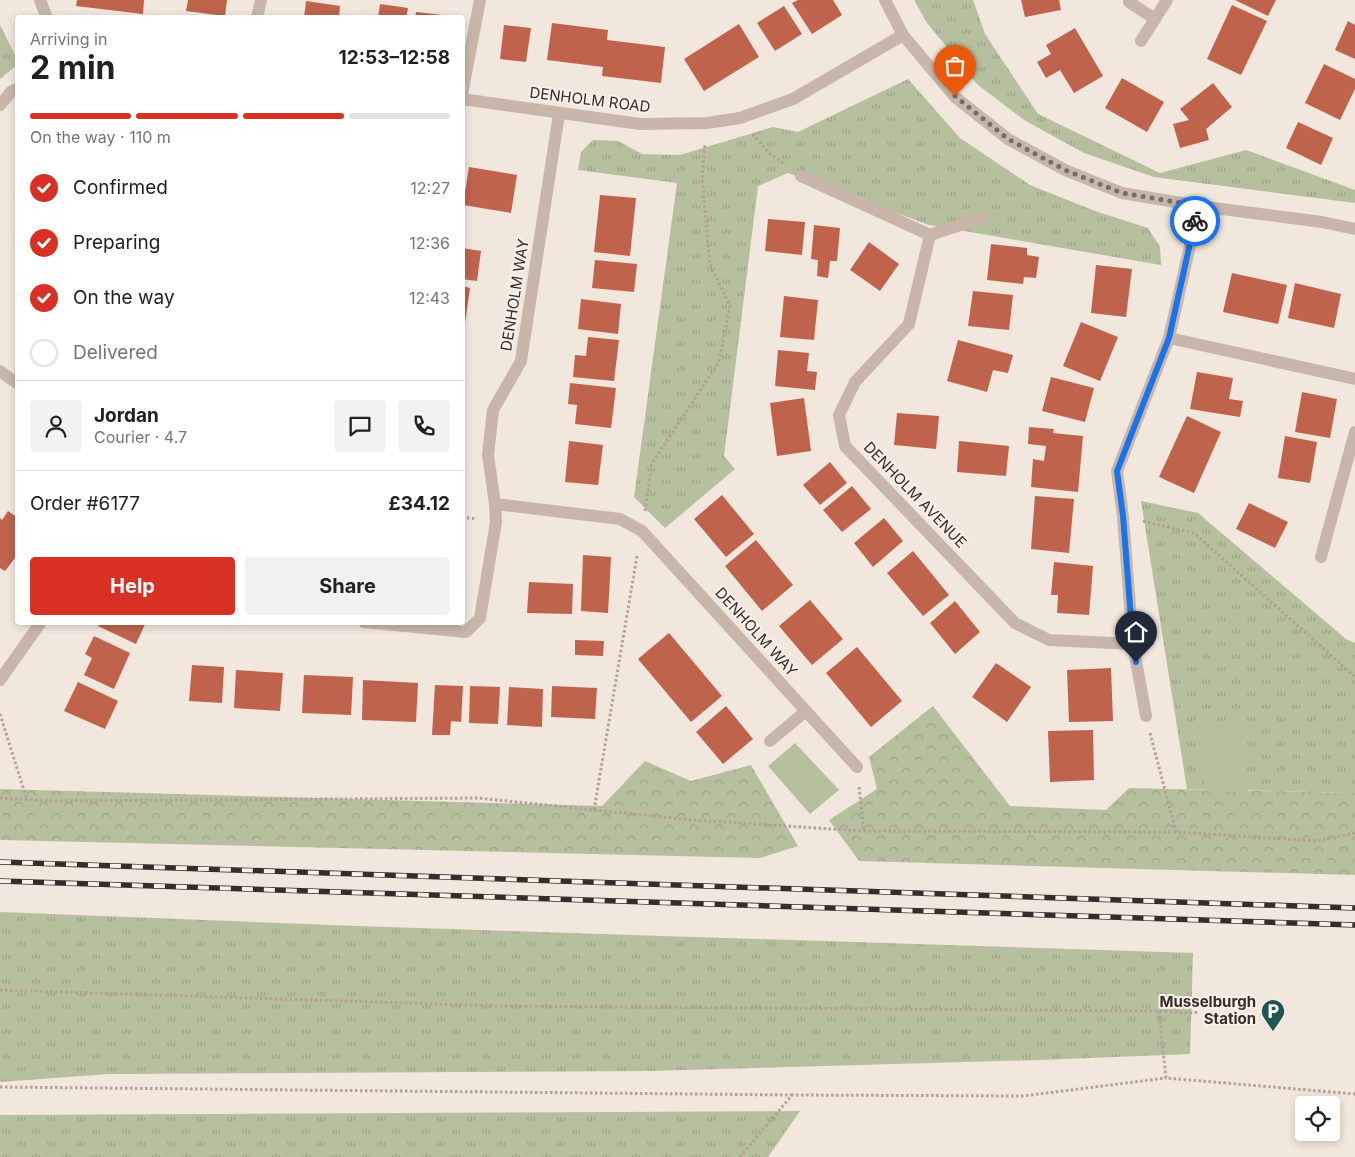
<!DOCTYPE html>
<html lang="en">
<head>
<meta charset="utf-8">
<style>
	:root { --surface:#fff; --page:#f2f2f2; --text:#202124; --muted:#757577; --line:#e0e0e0; --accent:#d93025 }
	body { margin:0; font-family:Inter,sans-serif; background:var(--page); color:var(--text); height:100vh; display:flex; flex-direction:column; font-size:19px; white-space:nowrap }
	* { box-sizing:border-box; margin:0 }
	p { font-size:16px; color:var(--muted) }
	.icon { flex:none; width:28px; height:28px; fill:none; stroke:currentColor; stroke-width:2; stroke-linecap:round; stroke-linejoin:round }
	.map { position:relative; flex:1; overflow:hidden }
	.side { position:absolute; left:15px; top:15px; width:450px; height:610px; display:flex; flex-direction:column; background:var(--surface); border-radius:5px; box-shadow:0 2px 8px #0003 }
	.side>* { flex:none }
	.controls { position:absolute; left:1295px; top:1096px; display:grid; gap:10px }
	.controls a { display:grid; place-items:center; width:45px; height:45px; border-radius:5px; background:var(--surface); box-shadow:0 2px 8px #0003; font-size:25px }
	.pin { position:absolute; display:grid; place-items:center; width:42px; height:42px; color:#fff; margin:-51px -21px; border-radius:50% 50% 50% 0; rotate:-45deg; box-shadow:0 0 5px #0007 }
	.pin .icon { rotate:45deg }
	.courier { position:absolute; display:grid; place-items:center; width:50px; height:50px; margin:-25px; border:4px solid #1a73e8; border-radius:50%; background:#fff; color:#222; box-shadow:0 1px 6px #0007 }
	.summary em { font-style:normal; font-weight:700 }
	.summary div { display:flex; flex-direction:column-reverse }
	.summary { display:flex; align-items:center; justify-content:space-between; height:85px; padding:0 15px }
	h1 { font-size:32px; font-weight:700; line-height:38px }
	.bar { display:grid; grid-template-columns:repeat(4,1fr); gap:8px 5px; align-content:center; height:60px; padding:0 15px }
	.bar i { height:6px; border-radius:4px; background:var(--line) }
	.bar .selected { background:var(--accent) }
	.bar p { grid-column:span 4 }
	.line { display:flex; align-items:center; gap:12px; padding:0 15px; border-top:1px solid var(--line) }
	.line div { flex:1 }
	.round { display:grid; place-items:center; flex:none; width:52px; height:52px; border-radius:5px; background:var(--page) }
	ol { padding:0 15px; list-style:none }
	li { display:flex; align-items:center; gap:15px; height:55px }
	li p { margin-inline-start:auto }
	li .icon { padding:5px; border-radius:50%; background:var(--accent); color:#fff; stroke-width:4 }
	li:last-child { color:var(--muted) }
	li i { width:28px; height:28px; border:2px solid var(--line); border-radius:50% }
	.action { display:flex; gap:10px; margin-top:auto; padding:10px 15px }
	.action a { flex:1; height:58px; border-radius:5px; background:var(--accent); color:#fff; font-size:20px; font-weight:700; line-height:58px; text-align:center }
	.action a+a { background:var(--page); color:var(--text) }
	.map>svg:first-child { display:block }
	.grass { fill:url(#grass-tufts) }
	.forest { fill:url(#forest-crowns) }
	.green { fill:#b6bf9e }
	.building { fill:#bf634d }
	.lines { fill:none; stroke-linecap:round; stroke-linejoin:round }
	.path { stroke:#b4a094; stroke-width:3; stroke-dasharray:2.5 2.5; stroke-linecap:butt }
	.service { stroke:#c8b6aa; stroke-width:12 }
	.minor { stroke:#c8b6aa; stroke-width:12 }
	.tertiary { stroke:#c8b6aa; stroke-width:12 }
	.rail-casing { stroke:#362c29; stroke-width:5.5 }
	.rail { stroke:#f9f1e9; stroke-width:4; stroke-dasharray:11; stroke-linecap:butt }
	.done { stroke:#776d68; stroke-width:5; stroke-dasharray:0 9 }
	.route { stroke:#1a73e8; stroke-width:6 }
	.labels { text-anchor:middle; stroke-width:4; stroke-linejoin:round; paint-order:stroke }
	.street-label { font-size:15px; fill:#362c29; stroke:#f9f1e9 }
	.poi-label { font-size:15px; font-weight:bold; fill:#362c29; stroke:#f9f1e9; text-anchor:end }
</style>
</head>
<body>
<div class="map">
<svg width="1355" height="1157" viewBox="0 0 1355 1157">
	<defs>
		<pattern id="grass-tufts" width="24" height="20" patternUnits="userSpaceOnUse" patternTransform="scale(1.25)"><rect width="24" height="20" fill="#b6bf9e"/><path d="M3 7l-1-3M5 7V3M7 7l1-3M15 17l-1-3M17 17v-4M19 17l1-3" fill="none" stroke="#9da488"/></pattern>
		<pattern id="forest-crowns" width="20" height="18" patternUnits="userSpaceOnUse" patternTransform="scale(1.25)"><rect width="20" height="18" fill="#b6bf9e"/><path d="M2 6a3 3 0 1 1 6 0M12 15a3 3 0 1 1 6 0" fill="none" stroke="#9da488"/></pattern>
	</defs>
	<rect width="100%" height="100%" fill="#f1e7dd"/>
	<g class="grass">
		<path d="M 914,0 L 973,0 L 985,34 L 1038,114 L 1160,173 L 1246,150 L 1355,190 L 1355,203 L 1154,177 L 1084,153 L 1024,120 L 977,84 L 927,23 Z"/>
		<path d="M 0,25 L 17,59 L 17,65 L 0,79 Z"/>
		<path d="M 908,79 L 960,138 L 1030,185 L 1095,211 L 1148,228 L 1160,247 L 1161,265 L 929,225 L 788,173 L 758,186 L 724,456 L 735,469 L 665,528 L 634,497 L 677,183 L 578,170 L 581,152 L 593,140 L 618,141 L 642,154 L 680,155 L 773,127 L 798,132 Z"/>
		<path d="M 1141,501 L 1198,513 L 1346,639 L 1355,643 L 1355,793 L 1187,789 Z"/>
		<path d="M 0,912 L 357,926 L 1193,953 L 1190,1054 L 1040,1060 L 649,1071 L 109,1074 L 0,1082 Z"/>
		<path d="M 800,1111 L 768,1157 L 0,1157 L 0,1115 Z"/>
	</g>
	<g class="forest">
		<path d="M 933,706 L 1010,806 L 1106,810 L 1129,788 L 1355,793 L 1355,875 L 859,861 L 829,820 L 877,789 L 869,757 Z"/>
		<path d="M 645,761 L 691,781 L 751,765 L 798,846 L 760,858 L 0,840 L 0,789 L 602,806 Z"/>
	</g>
	<g class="green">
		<path d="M 1199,722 L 1239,723 L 1247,792 L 1205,791 Z"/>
		<path d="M 795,743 L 839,790 L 810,814 L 768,766 Z"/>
	</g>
	<g class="building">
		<path d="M 77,0 L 144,0 L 143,14 L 76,6 Z"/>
		<path d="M 188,0 L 227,0 L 225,16 L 186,11 Z"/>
		<path d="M 798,0 L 833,0 L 842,15 L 812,34 L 792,3 Z"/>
		<path d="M 1021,0 L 1059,0 L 1061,10 L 1025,17 Z"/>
		<path d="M 1235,0 L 1276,0 L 1268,16 Z"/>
		<path d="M 306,1 L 340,6 L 339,18 L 304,18 Z"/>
		<path d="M 380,4 L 408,8 L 406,18 L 378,18 Z"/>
		<path d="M 1232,5 L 1267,21 L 1241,75 L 1207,59 Z"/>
		<path d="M 784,6 L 802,34 L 775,51 L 757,23 Z"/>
		<path d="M 416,12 L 451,16 L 451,18 L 415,18 Z"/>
		<path d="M 1348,21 L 1355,25 L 1355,59 L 1335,50 Z"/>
		<path d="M 552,23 L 608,30 L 607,40 L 665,47 L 661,83 L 602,76 L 603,67 L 547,60 Z"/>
		<path d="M 739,24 L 759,57 L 704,91 L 684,59 Z"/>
		<path d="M 504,25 L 531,28 L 526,62 L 500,59 Z"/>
		<path d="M 1075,28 L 1103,76 L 1074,93 L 1060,70 L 1046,78 L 1037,62 L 1051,54 L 1046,45 Z"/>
		<path d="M 1324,64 L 1355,79 L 1355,89 L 1340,120 L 1305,103 Z"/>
		<path d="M 1122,78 L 1164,102 L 1147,132 L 1105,108 Z"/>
		<path d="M 1213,83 L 1232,107 L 1206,129 L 1209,140 L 1180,148 L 1173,124 L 1189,120 L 1180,109 Z"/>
		<path d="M 1298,122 L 1333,138 L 1321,165 L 1286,148 Z"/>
		<path d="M 469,167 L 517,175 L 511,213 L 463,205 Z"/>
		<path d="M 600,195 L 636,198 L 630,256 L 594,252 Z"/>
		<path d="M 768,219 L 805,222 L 802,255 L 765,251 Z"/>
		<path d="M 814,225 L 840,228 L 837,261 L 830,261 L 828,278 L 817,276 L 818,260 L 811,259 Z"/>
		<path d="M 869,242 L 899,264 L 880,291 L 850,270 Z"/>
		<path d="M 991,244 L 1027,248 L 1027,255 L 1039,257 L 1036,278 L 1024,277 L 1023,284 L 987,280 Z"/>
		<path d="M 462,248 L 481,251 L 477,281 L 462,279 Z"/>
		<path d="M 595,260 L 637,264 L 634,292 L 592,288 Z"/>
		<path d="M 1096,265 L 1132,269 L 1126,317 L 1091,313 Z"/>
		<path d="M 1232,273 L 1287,285 L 1278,324 L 1223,312 Z"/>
		<path d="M 1295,283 L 1341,294 L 1334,328 L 1288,318 Z"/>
		<path d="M 462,286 L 470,288 L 464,330 L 462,330 Z"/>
		<path d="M 973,291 L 1013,295 L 1009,330 L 968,326 Z"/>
		<path d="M 784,296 L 818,300 L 814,340 L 780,337 Z"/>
		<path d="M 581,299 L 621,304 L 618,334 L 578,329 Z"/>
		<path d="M 1081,322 L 1118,337 L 1100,381 L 1063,366 Z"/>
		<path d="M 588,337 L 619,340 L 614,381 L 573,377 L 575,355 L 586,356 Z"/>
		<path d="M 958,340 L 1013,355 L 1008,373 L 993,370 L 987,392 L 947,381 Z"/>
		<path d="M 778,350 L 809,353 L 807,371 L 817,372 L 815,390 L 775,386 Z"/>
		<path d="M 1197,372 L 1233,378 L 1229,399 L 1243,401 L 1240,417 L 1190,409 Z"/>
		<path d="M 1051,377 L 1094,388 L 1085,422 L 1042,411 Z"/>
		<path d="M 570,383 L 616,388 L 611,428 L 575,424 L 577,405 L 568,404 Z"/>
		<path d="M 1302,392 L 1337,399 L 1330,438 L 1295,432 Z"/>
		<path d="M 804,398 L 811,451 L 777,456 L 770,403 Z"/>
		<path d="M 897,413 L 939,416 L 936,449 L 894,445 Z"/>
		<path d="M 1187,416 L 1221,432 L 1194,493 L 1159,477 Z"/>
		<path d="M 1029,427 L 1054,429 L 1053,433 L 1083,436 L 1078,492 L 1031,487 L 1033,459 L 1044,461 L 1046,446 L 1028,444 Z"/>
		<path d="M 1285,436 L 1317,442 L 1310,483 L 1278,478 Z"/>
		<path d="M 569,441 L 603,445 L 598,485 L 565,482 Z"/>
		<path d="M 959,441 L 1009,446 L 1006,476 L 957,472 Z"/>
		<path d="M 830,462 L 847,483 L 820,505 L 803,485 Z"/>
		<path d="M 852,486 L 871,509 L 842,532 L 823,510 Z"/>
		<path d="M 722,495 L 754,534 L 726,557 L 694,519 Z"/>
		<path d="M 1035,496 L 1074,499 L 1069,553 L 1031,549 Z"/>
		<path d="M 1249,503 L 1288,522 L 1275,548 L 1236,529 Z"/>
		<path d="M 8,511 L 18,518 L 18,554 L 5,571 L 0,568 L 0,518 L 2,520 Z"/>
		<path d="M 884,518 L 903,541 L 873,567 L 854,543 Z"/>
		<path d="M 756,540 L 793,585 L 762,611 L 725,566 Z"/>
		<path d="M 913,551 L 949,595 L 923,616 L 887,573 Z"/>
		<path d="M 583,555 L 611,557 L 608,613 L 581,611 Z"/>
		<path d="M 1054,562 L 1093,566 L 1089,615 L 1057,613 L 1058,595 L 1051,595 Z"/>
		<path d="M 529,582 L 573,584 L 572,614 L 527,613 Z"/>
		<path d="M 810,600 L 843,639 L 812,665 L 779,626 Z"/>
		<path d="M 955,601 L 980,632 L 955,654 L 930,623 Z"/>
		<path d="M 100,622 L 146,622 L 136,644 L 98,626 Z"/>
		<path d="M 669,633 L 722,696 L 691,722 L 638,659 Z"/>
		<path d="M 94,636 L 130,653 L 114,689 L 84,675 L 92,658 L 85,654 Z"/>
		<path d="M 575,640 L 604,641 L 603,656 L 575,655 Z"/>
		<path d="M 857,647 L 902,701 L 871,727 L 826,673 Z"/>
		<path d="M 996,663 L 1031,687 L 1007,722 L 972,697 Z"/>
		<path d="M 192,665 L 224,667 L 222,703 L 189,701 Z"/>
		<path d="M 1111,668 L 1113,721 L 1069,722 L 1067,670 Z"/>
		<path d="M 236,670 L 283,673 L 280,711 L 234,708 Z"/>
		<path d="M 304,675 L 353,677 L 351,715 L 302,713 Z"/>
		<path d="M 363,680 L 418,683 L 416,722 L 362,720 Z"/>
		<path d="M 78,682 L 118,701 L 105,729 L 64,711 Z"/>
		<path d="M 435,685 L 463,686 L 461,722 L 451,721 L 450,735 L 432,735 Z"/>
		<path d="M 470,686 L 500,687 L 498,724 L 469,723 Z"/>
		<path d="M 552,686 L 597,688 L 595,719 L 551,717 Z"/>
		<path d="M 509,687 L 543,689 L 542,727 L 507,725 Z"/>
		<path d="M 726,706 L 753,739 L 723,764 L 696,732 Z"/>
		<path d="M 1093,730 L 1094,780 L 1050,782 L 1048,731 Z"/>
	</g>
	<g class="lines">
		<g class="path">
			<path d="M 753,134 L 769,153 L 786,165"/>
			<path d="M 645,511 L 652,463 L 719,362 L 730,306 L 710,264 L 702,177 L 705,144"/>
			<path d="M 462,517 L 477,519"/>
			<path d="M 1143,521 L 1194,533 L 1355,677"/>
			<path d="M 0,714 L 27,800"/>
			<path d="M 1150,733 L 1176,832"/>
			<path d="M 859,787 L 864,831"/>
			<path d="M 0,798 L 54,801 L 478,798 L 692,820 L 864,831 L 1176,832 L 1317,841 L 1355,833"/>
			<path d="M 594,810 L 637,556"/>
			<path d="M 0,990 L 498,1006 L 1159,1011 L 1192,1013 L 1199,1012"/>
			<path d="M 1159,1011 L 1166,1078 L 1355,1094"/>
			<path d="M 0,1087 L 792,1095"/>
			<path d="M 740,1157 L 792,1095 L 1023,1096 L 1166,1078"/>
		</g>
		<path class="service" d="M 930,235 L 981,218"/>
		<g class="minor">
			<path d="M 40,0 L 47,18"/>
			<path d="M 1129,2 L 1155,19"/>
			<path d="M 257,18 L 261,0"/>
			<path d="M 1141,41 L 1167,0"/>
			<path d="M 462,94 L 480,0"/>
			<path d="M 462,99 L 640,124 L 707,123 L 740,118 L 793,99 L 903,35"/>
			<path d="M 0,105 L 11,92 L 18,88"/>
			<path d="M 801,176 L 930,235 L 909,324 L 855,382 L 839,415 L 845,446 L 1015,623 L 1049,640 L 1133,644"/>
			<path d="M 1169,338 L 1355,379"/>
			<path d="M 0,371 L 18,384"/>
			<path d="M 495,504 L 620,519 L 642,531 L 857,767"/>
			<path d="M 1321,557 L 1355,432"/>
			<path d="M 364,622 L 466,632 L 480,618 L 496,522 L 495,504 L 488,455 L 493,410 L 521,361 L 559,114"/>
			<path d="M 0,680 L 41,622"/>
			<path d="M 1146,716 L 1133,644 L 1123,517 L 1117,471 L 1169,338 L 1199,206"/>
			<path d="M 770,741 L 806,711"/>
		</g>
		<path class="tertiary" d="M 885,0 L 903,35 L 955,97 L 1008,139 L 1065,170 L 1122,193 L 1199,206 L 1322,222 L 1355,229"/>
		<g class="rail-casing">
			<g id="rail">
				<path d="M 0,862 L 1355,908"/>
				<path d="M 0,881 L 1355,925"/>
			</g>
		</g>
		<use href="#rail" class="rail"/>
	</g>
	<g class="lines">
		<path class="done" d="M 955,96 L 1008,139 L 1065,170 L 1122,193 L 1199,206 L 1195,221"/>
		<path class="route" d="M 1136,662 L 1133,644 L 1123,516 L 1117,471 L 1169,338 L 1195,221"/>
	</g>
	<defs>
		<g id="parking-pin" transform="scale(1.25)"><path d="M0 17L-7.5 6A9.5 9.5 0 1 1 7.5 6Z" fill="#215455" stroke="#f9f1e9"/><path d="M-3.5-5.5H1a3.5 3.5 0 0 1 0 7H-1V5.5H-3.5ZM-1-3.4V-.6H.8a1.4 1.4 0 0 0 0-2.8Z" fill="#fff"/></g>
	</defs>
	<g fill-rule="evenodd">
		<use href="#parking-pin" x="1273" y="1011"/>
	</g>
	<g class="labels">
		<g class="street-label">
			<text transform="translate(590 100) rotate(7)" y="5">DENHOLM ROAD</text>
			<text transform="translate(515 295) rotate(-81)" y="5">DENHOLM WAY</text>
			<text transform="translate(915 495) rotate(46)" y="5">DENHOLM AVENUE</text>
			<text transform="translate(756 632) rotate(48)" y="5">DENHOLM WAY</text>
		</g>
		<g class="poi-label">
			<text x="1256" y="1007">Musselburgh<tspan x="1256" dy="17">Station</tspan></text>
		</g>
	</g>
</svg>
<div class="controls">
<a><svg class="icon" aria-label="locate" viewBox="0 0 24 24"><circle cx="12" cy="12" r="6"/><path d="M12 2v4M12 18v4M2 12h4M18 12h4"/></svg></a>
</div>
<div class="pin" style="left:955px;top:96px;background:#ea580c"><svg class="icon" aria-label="bag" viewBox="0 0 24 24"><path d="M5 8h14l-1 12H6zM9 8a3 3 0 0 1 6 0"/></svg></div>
<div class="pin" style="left:1136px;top:662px;background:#1f2937"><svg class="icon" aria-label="home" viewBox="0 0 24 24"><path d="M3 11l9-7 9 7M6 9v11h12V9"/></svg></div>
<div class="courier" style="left:1195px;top:221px"><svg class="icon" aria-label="bike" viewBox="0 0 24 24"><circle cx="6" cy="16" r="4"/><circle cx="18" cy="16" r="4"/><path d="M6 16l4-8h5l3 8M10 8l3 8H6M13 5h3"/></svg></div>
<section class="side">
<div class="summary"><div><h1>2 min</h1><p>Arriving in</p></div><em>12:53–12:58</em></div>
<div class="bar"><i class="selected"></i><i class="selected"></i><i class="selected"></i><i></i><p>On the way · 110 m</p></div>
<ol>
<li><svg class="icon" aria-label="check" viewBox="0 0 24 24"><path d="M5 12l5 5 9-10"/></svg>Confirmed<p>12:27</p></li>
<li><svg class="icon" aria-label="check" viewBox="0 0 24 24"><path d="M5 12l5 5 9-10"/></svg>Preparing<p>12:36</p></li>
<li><svg class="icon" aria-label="check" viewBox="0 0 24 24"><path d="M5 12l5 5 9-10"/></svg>On the way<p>12:43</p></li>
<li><i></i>Delivered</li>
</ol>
<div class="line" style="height:90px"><a class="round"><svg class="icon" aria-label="person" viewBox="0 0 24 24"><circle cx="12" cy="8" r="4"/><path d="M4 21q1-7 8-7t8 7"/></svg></a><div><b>Jordan</b><p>Courier · 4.7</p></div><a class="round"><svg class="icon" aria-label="chat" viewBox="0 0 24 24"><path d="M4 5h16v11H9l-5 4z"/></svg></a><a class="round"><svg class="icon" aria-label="phone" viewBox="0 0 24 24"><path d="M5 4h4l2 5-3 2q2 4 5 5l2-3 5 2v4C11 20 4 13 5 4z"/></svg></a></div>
<div class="line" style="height:65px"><div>Order #6177</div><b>£34.12</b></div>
<div class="action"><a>Help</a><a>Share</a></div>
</section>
</div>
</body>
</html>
